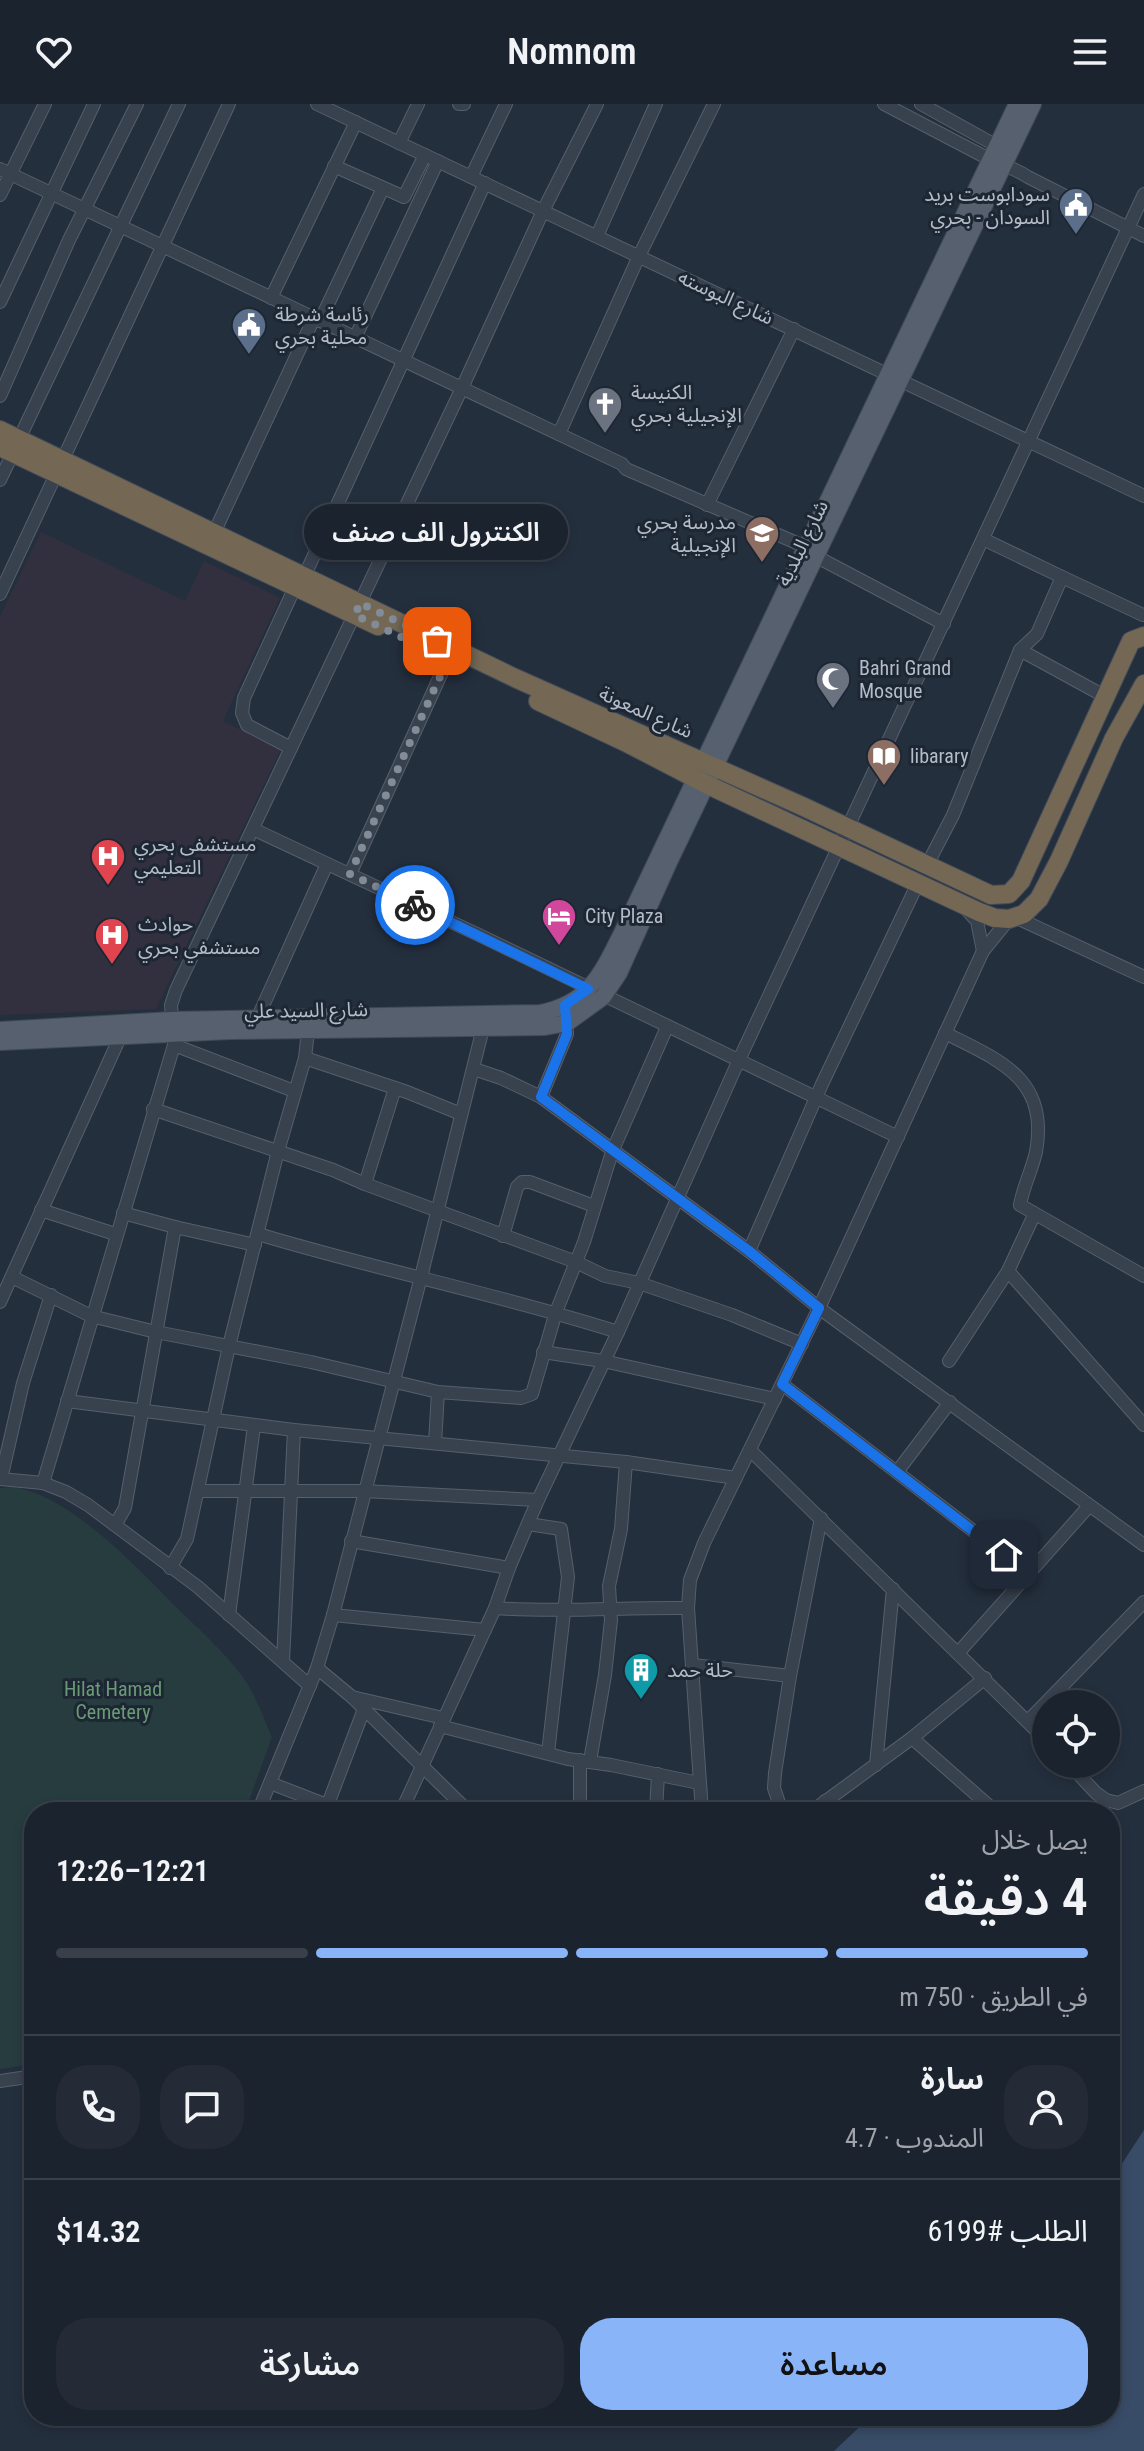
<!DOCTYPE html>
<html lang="ar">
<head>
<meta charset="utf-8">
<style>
	:root { --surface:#1b232e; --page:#242b36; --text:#f1f3f6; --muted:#a0a4aa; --line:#39404a; --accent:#8ab4f8 }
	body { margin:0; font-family:"Roboto Condensed","Noto Sans Arabic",sans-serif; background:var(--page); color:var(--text); direction:rtl; height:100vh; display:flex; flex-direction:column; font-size:30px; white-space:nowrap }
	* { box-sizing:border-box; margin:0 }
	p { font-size:26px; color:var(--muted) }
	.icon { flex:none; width:44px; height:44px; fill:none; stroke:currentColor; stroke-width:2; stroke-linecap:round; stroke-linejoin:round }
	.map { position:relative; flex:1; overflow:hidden; direction:ltr }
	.drawer { position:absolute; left:24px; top:1698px; width:1096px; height:624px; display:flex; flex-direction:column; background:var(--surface); border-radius:32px; box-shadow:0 4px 12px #0003,0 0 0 2px var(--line); direction:rtl }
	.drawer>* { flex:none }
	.buttons { position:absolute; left:1032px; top:1586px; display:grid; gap:16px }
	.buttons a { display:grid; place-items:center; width:88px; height:88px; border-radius:50%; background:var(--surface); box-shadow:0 4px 12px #0003,0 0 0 2px var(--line); font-size:40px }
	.pin { position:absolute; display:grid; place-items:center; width:68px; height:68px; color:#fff; margin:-34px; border-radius:16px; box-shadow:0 4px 12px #0006 }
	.courier { position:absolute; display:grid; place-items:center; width:80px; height:80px; margin:-40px; border:6px solid #1a73e8; border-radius:50%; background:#fff; color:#222; box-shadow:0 2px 10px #0007 }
	.bubble { position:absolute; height:56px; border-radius:28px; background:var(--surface); box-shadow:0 4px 12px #0003,0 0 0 2px var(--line); font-size:26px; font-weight:600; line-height:56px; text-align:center; direction:rtl }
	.headline em { font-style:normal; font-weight:600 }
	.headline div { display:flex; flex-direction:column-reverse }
	.headline { display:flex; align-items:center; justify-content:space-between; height:136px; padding:0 32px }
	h1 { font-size:52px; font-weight:600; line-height:60px }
	.bar { display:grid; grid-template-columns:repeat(4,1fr); gap:12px 8px; align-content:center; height:96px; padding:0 32px }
	.bar i { height:10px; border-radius:6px; background:var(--line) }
	.bar .selected { background:var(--accent) }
	.bar p { grid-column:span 4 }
	.line { display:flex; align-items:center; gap:20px; padding:0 32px; border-top:2px solid var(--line) }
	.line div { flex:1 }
	.round { display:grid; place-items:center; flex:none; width:84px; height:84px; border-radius:32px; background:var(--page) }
	.button { display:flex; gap:16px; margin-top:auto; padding:16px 32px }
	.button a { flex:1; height:92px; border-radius:32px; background:var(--accent); color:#111; font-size:32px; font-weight:600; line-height:92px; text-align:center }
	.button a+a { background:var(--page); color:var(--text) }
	header { display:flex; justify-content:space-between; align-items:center; height:104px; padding:0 32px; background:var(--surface); font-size:36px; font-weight:600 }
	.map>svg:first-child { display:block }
	.medical { fill:#32303f }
	.green { fill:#263c3f }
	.water { fill:#394c67 }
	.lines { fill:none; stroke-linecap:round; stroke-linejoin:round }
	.minor-casing { stroke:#565f6c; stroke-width:14 }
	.major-casing { stroke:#414a57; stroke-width:18 }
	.highway-casing { stroke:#434c59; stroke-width:20 }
	.minor { stroke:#38414e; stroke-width:12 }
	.major { stroke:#56606e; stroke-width:16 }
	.highway { stroke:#746855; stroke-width:18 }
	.done { stroke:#828b98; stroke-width:8; stroke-dasharray:0 14.4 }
	.route { stroke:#1a73e8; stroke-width:10 }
	.labels { text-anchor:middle; stroke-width:6; stroke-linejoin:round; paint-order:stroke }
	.poi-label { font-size:20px; fill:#b4bcc9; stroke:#1d2633; text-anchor:start }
	.street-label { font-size:20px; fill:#b4bcc9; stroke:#1d2633 }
	.park-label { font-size:20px; fill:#6b9a76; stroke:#1d2633 }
</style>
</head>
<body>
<header><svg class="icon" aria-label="menu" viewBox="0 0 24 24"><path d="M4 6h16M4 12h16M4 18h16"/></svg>Nomnom<svg class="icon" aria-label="heart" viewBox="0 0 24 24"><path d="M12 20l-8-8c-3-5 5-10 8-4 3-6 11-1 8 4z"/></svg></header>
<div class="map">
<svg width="1144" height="2347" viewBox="0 0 1144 2347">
	<rect width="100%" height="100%" fill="#242f3e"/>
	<path class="medical" d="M 41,428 L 185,497 L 204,457 L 280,494 L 223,617 L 281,645 L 156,905 L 0,911 L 0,512 Z"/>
	<path class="green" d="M 12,1383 C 71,1391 137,1464 178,1505 C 200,1526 224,1548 242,1572 C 255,1589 263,1613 272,1633 L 245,1708 L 34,1708 L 34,1960 L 0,1965 L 0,1384 Z"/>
	<path class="water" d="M 1144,2026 L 1144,2347 L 834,2347 L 871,2312 L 1110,2312 L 1110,2078 Z"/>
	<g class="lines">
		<g class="minor-casing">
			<g id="minor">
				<path d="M 317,0 L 1144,392"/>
				<path d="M 459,0 L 464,0"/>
				<path d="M 884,0 L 991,56 C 1005,63 1013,63 1028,73 L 1144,132"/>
				<path d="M 921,0 L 1004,46"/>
				<path d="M 399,39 L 418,0"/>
				<path d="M 334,62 L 404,93 L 425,51"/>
				<path d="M 0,65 L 622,360 L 626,365 L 806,443"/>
				<path d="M 471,73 L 506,0"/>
				<path d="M 0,91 L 45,0"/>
				<path d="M 597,132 L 656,0"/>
				<path d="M 271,194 L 356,18"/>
				<path d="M 0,198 L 94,0"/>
				<path d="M 320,217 L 383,84"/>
				<path d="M 355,234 L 438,57"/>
				<path d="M 0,292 L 69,136 L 137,0"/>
				<path d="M 559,330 L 639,152 L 714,0"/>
				<path d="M 19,335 L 179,0"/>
				<path d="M 0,376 L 13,349"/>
				<path d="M 707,401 L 794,225"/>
				<path d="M 214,429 L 314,214"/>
				<path d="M 817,453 L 944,520"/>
				<path d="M 304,473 L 485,79"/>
				<path d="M 1062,473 L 1143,511"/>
				<path d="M 0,490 L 229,0"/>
				<path d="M 1020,546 L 1106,593"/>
				<path d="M 291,644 L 247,621 L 242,609 L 244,594 L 295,483"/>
				<path d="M 253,725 L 479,831 L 898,1033"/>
				<path d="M 927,761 L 953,711 L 1020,546 L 1037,530 L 1062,473 L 983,435"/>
				<path d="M 350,770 L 448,555"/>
				<path d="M 966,805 L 977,817 L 983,847"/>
				<path d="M 1015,813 L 1144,873"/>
				<path d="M 257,915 L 327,760"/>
				<path d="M 945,929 C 1001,957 1049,975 1036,1048 C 1032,1066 1023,1083 1020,1101 L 1144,1172"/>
				<path d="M 174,941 L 294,987"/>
				<path d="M 305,954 L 407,988 L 461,1010"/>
				<path d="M 474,965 L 501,974 L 541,993 L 749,1147 L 819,1204 L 1144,1441"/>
				<path d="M 541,993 L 567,930 L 566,914"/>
				<path d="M 153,1005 L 333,1066 L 365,1080 L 576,1158 L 605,1172 L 639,1179 L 732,1211 L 802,1240"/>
				<path d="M 365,1080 L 395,984"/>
				<path d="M 41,1106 L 115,1130"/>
				<path d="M 175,1123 L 255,1141"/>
				<path d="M 258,1130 C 377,1166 499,1190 618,1228"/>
				<path d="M 503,1132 L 517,1083 L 522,1078 L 530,1078 L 594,1102"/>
				<path d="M 749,1147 L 822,980 L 918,779"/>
				<path d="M 1008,1167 L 1144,1321"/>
				<path d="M 12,1173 L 91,1212 L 156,1228 L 311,1258 L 438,1288 L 521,1294 L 532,1290 L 556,1208 L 584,1138 L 612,1048 L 667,923"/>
				<path d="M 0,1198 L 121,931"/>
				<path d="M 543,1248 L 603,1257 L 775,1295"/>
				<path d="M 949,1257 L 1008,1167 L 1034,1111"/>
				<path d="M 782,1280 L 1028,1469"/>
				<path d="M 67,1297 L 294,1326 L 626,1358 L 736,1374"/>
				<path d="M 435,1339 L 438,1288"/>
				<path d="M 750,1346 L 1046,1636"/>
				<path d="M 897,1368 L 950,1298"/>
				<path d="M 0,1375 L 43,1379 L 66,1388 L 88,1401 L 198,1483 L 310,1582"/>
				<path d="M 1,1375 L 23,1279 L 51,1191"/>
				<path d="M 43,1379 L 174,941 L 171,901 L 176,886 L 462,284 L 543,107 L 597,0"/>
				<path d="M 199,1387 L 363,1387 L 538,1396"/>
				<path d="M 528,1420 L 561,1425 L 568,1473 L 548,1649"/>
				<path d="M 115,1421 L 125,1404 L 175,1123 L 123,1109"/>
				<path d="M 351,1437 L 509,1464"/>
				<path d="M 170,1464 L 187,1435 L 229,1242 L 278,1047 L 305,954 L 308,927"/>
				<path d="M 495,1504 C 559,1509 623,1503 688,1504"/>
				<path d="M 229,1511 L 254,1322"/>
				<path d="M 333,1511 L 485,1526"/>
				<path d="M 959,1548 L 1089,1402"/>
				<path d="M 283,1557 L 294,1326"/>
				<path d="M 693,1561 L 790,1572"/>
				<path d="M 317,1564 L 352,1593 L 469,1708"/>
				<path d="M 352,1593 L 443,1614"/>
				<path d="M 1028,1617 L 1144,1498"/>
				<path d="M 440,1622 L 568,1655 L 611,1661 L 699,1679"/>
				<path d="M 912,1634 L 996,1708"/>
				<path d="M 590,1657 L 605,1571 L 611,1516 L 609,1482 L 621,1425 L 626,1358"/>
				<path d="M 1069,1660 L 1096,1689 L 1106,1696 L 1118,1699 L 1144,1687"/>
				<path d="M 876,1661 L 893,1485"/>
				<path d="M 270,1679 L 327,1701"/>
				<path d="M 825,1697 L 838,1708"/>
				<path d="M 258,1708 L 317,1564 L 333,1511 L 421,1173 L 485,916"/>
				<path d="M 325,1708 L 364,1605"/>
				<path d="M 401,1708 L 495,1504 L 509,1464 L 538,1396 L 618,1228 L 738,958 L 1144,90"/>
				<path d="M 580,1708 L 580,1656"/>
				<path d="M 656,1708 L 658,1670"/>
				<path d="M 702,1708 L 688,1504 L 690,1476 L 704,1439 L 819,1204 L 983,847 L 1009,815"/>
				<path d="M 782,1708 L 774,1684 L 775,1669 L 790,1572 L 821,1414"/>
				<path d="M 811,1708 L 912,1634 L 985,1574"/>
				<path d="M 0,1977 L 34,1972"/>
			</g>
		</g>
		<g class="major-casing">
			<g id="major">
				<path d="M 0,926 L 172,916 L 540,909 C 589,900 602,869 622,829 L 1017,0"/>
				<path d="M 0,938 L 230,927 L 545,923 L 567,919 L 603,893 L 619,869 L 670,756 L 1033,0"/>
			</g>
		</g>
		<g class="highway-casing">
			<g id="highway">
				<path d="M 0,326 L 515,574 L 804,703 L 991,791 L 1009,790 L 1021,777 L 1131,537 L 1144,532"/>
				<path d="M 0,343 L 378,522"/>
				<path d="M 538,597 L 627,639 L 708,681 L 979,808 L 995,814 L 1009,815 L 1024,810 L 1039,795 L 1059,757 L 1114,634 L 1144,580"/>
			</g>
		</g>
		<use href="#minor" class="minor"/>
		<use href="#major" class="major"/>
		<use href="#highway" class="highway"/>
	</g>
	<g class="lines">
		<path class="done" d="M 415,801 L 350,770 L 448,555 L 355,511 L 360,499 L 437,537"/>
		<path class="route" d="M 415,801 L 588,885 L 565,901 L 567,930 L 541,993 L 749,1147 L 819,1204 L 782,1280 L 1004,1451"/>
	</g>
	<defs>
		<g id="civic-pin" transform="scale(1.8)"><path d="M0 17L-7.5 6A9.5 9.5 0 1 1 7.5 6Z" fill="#5c6f8a" stroke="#1d2633"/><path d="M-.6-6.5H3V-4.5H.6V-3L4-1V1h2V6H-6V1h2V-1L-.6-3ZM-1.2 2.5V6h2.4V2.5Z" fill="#fff"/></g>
		<g id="church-pin" transform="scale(1.8)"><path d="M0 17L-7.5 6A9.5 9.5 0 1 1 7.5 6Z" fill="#6b7280" stroke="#1d2633"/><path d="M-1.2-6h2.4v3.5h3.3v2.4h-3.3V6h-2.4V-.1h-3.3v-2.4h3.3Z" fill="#fff"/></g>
		<g id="school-pin" transform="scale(1.8)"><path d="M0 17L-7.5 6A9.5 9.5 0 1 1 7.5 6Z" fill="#8d6e63" stroke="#1d2633"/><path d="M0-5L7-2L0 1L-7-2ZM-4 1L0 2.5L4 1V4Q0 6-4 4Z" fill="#fff"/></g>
		<g id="mosque-pin" transform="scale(1.8)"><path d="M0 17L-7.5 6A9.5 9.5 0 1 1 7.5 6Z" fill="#6b7280" stroke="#1d2633"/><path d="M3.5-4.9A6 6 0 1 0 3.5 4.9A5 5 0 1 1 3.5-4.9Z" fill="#fff"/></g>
		<g id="library-pin" transform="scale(1.8)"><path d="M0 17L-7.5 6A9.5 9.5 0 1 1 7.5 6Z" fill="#8d6e63" stroke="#1d2633"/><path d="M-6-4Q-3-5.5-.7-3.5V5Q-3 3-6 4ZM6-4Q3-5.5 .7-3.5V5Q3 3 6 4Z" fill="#fff"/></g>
		<g id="hospital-pin" transform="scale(1.8)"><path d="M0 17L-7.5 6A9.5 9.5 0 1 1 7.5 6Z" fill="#e0444e" stroke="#1d2633"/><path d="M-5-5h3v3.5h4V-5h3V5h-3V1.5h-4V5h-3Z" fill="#fff"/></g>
		<g id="hotel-pin" transform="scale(1.8)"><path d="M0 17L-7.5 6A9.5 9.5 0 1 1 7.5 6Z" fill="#d1479c" stroke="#1d2633"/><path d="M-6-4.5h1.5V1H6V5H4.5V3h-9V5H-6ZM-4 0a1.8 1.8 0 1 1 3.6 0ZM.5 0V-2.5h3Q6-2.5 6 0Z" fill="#fff"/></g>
		<g id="building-pin" transform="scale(1.8)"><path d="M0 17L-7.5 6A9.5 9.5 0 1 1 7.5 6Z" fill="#0f9aa8" stroke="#1d2633"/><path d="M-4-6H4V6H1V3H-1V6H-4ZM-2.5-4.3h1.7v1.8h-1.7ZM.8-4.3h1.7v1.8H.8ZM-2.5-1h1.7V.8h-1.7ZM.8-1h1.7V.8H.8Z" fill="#fff"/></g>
	</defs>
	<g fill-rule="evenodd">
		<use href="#civic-pin" x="1076" y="101"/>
		<use href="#civic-pin" x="249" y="221"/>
		<use href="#church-pin" x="605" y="300"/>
		<use href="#school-pin" x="762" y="429"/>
		<use href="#mosque-pin" x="833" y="575"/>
		<use href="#library-pin" x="884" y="652"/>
		<use href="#hospital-pin" x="108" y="752"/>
		<use href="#hotel-pin" x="559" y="812"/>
		<use href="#hospital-pin" x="112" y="831"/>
		<use href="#building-pin" x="641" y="1566"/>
	</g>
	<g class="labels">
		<g class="poi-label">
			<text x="1050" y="97" text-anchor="end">سودابوست بريد<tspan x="1050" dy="23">السودان - بحري</tspan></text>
			<text x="275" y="217">رئاسة شرطة<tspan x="275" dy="23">محلية بحري</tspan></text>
			<text x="631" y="295">الكنيسة<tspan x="631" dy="23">الإنجيلية بحري</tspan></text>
			<text x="736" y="425" text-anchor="end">مدرسة بحري<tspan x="736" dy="23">الإنجيلية</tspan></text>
			<text x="859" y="571">Bahri Grand<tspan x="859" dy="23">Mosque</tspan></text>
			<text x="910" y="659">libarary</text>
			<text x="134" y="747">مستشفى بحري<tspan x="134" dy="23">التعليمي</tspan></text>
			<text x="585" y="819">City Plaza</text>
			<text x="138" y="827">حوادث<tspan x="138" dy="23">مستشفي بحري</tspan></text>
			<text x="667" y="1573">حلة حمد</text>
		</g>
		<g class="street-label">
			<text transform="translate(726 193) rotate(25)" y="7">شارع البوسته</text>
			<text transform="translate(802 439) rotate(-64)" y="7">شارع البلدية</text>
			<text transform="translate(646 608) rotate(24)" y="7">شارع المعونة</text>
			<text transform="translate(306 906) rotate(-1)" y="7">شارع السيد علي</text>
		</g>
		<g class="park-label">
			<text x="113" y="1592">Hilat Hamad<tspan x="113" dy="23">Cemetery</tspan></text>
		</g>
	</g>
</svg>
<div class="buttons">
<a><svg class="icon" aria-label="locate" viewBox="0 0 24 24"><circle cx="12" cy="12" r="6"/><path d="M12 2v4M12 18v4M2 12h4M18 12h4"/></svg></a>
</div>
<div class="pin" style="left:437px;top:537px;background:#ea580c"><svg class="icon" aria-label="bag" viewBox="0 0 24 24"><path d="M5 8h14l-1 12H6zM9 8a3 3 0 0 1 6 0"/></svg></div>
<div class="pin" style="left:1004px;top:1451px;background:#1f2937"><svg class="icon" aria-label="home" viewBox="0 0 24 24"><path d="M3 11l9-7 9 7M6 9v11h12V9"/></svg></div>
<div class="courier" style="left:415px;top:801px"><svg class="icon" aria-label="bike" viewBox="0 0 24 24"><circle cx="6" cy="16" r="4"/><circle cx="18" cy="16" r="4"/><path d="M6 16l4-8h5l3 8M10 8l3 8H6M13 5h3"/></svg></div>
<div class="bubble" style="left:304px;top:400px;width:264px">الكنترول الف صنف</div>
<section class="drawer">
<div class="headline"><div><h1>4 دقيقة</h1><p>يصل خلال</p></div><em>12:21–12:26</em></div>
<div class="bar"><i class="selected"></i><i class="selected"></i><i class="selected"></i><i></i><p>في الطريق · 750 m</p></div>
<div class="line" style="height:144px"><a class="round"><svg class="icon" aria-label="person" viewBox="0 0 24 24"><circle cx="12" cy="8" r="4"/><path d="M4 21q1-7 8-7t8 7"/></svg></a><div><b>سارة</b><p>المندوب · 4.7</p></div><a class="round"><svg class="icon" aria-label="chat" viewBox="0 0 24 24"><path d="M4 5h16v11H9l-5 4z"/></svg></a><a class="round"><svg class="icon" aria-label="phone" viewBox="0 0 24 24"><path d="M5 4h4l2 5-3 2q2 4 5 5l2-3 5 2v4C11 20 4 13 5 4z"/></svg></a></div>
<div class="line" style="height:104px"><div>الطلب #6199</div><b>$14.32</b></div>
<div class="button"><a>مساعدة</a><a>مشاركة</a></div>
</section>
</div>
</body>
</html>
